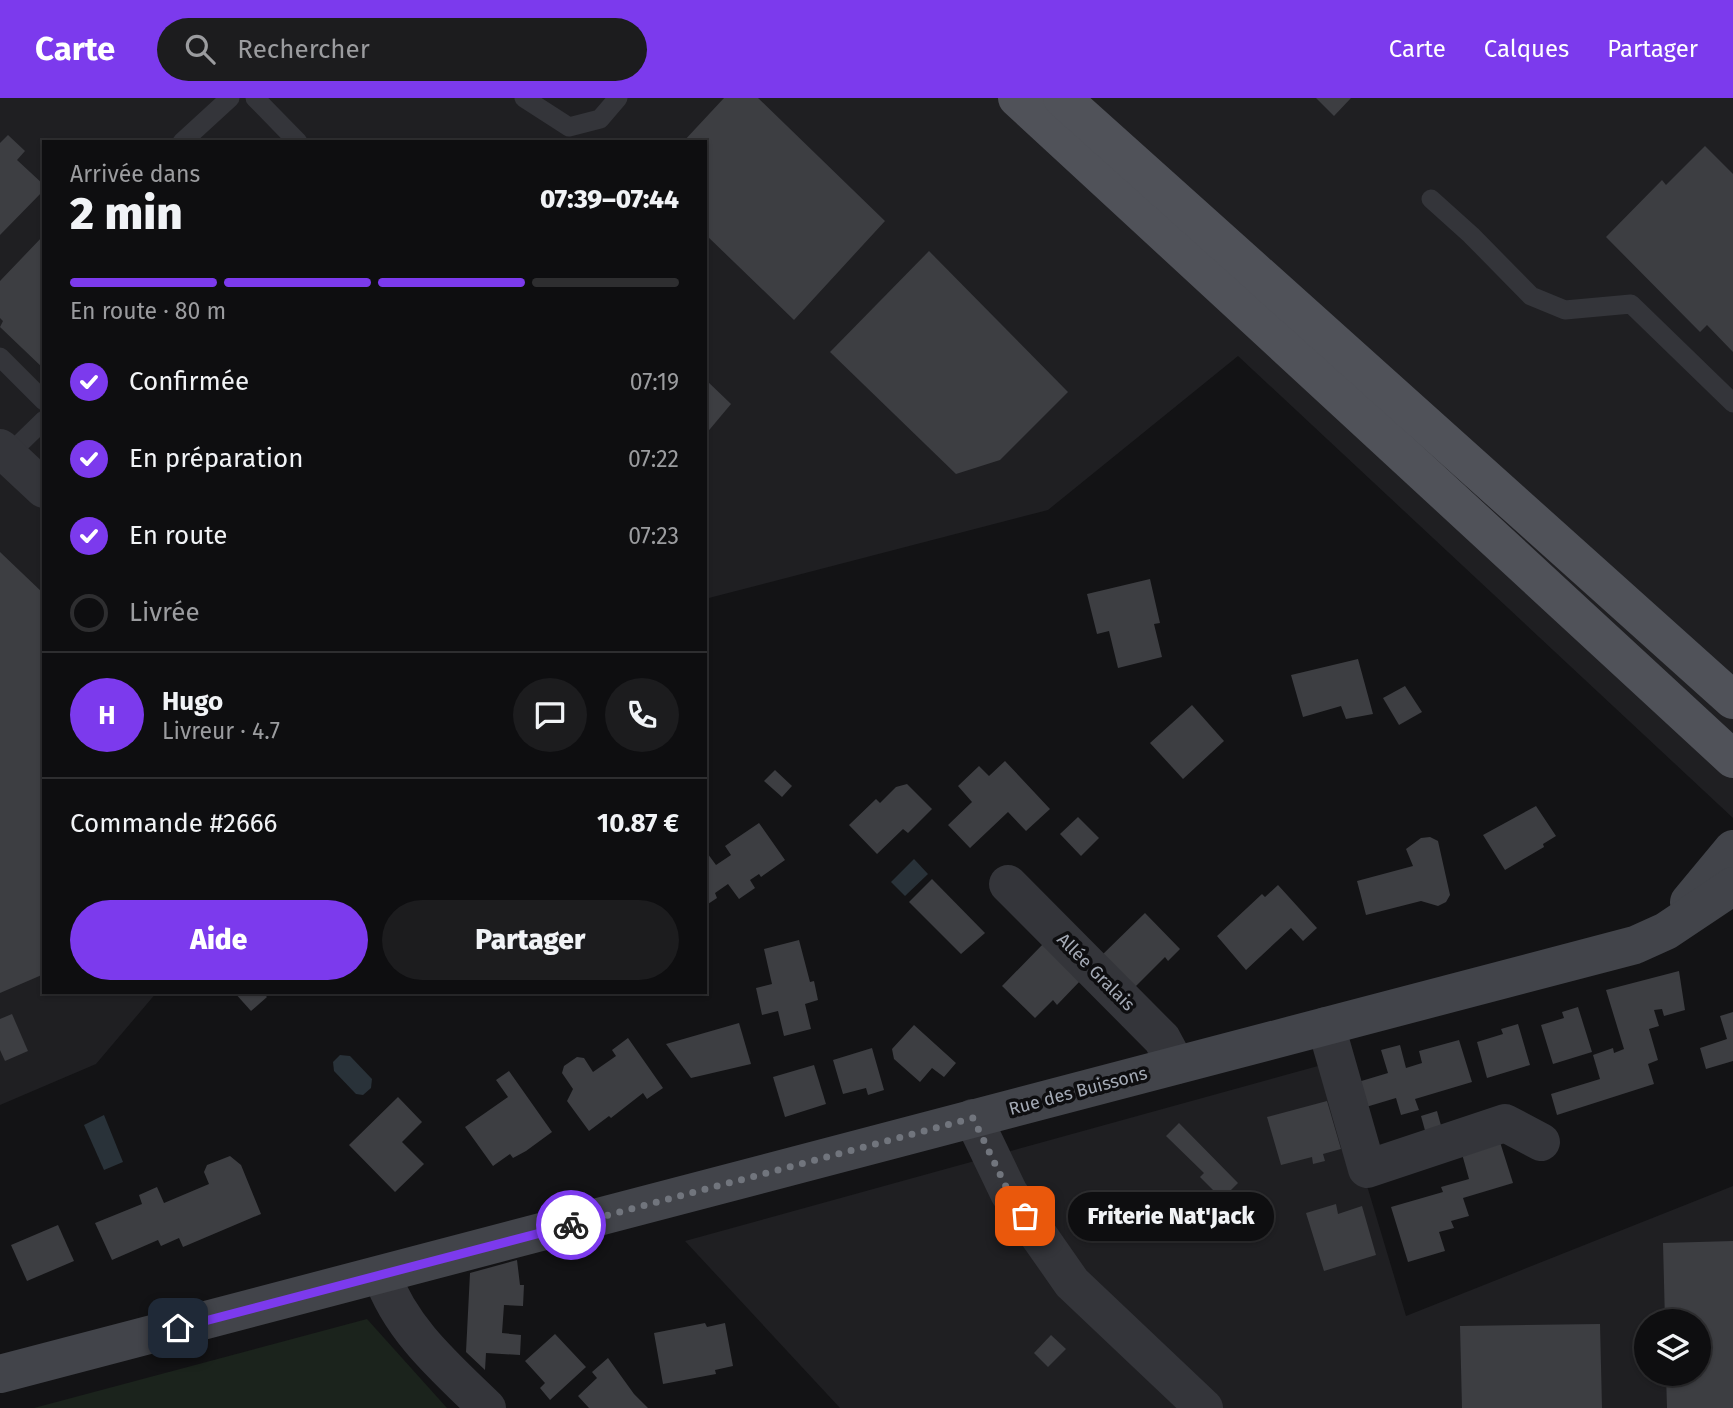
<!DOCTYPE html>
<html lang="fr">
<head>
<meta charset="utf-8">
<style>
	:root { --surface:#0e0e10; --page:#1c1c1e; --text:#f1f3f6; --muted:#9b9c9f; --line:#2e2e30; --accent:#7c3aed }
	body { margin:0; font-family:"Fira Sans",sans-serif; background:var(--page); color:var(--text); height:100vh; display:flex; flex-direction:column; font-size:26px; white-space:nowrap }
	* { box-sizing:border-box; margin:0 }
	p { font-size:23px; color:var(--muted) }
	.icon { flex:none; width:38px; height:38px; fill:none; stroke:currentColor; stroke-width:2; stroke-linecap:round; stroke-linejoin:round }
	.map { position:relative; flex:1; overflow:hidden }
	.sheet { position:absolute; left:42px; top:42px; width:665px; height:854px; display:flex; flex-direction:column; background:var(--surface); border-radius:0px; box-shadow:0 2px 5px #0004,0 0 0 2px var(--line) }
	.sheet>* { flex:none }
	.tools { position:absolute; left:1634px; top:1211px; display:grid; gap:14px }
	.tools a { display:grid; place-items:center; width:77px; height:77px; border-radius:50%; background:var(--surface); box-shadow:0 2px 5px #0004,0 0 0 2px var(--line); font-size:35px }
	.pin { position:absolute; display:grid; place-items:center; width:60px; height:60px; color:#fff; margin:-30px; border-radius:14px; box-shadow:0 4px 10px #0006 }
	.courier { position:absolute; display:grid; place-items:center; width:70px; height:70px; margin:-35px; border:5px solid #7c3aed; border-radius:50%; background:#fff; color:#222; box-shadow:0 2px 9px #0007 }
	.bubble { position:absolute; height:49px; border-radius:24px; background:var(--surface); box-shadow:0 2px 5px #0004,0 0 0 2px var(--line); font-size:23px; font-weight:800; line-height:49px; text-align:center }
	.summary em { font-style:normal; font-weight:800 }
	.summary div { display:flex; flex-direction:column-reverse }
	.summary { display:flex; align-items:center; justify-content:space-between; height:119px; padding:0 28px }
	h1 { font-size:46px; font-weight:800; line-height:52px }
	.bar { display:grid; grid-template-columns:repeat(4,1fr); gap:10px 7px; align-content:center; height:84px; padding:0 28px }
	.bar i { height:9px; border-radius:5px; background:var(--line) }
	.bar .on { background:var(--accent) }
	.bar p { grid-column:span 4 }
	.line { display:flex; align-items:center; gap:18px; padding:0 28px; border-top:2px solid var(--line) }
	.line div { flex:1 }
	.round { display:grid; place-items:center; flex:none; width:74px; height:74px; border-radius:37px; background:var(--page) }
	ol { padding:0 28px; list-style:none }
	li { display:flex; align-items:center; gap:21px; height:77px }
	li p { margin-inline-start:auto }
	li .icon { padding:7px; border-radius:50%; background:var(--accent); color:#fff; stroke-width:4 }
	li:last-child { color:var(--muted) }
	li i { width:38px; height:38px; border:4px solid var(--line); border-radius:50% }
	.button { display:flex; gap:14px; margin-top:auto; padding:14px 28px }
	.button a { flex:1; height:80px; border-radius:42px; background:var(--accent); color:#fff; font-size:28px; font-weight:800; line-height:80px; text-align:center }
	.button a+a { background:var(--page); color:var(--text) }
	header { display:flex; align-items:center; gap:42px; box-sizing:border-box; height:98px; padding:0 35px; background:var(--accent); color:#fff }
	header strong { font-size:33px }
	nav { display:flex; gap:38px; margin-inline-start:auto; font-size:24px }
	.search { width:490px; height:63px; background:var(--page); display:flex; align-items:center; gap:18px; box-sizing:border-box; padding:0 24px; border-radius:38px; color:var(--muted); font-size:26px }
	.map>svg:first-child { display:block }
	.built { fill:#1f1f22; fill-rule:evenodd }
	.green { fill:#1b231c }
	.water { fill:#293239 }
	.building { fill:#3d3e42 }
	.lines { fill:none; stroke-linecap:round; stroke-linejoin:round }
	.lane { stroke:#34353a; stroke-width:19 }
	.street { stroke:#34353a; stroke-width:38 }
	.secondary { stroke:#42444a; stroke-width:38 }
	.primary { stroke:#505259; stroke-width:38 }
	.done { stroke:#71757d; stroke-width:7; stroke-dasharray:0 12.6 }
	.route { stroke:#7c3aed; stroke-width:9 }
	.labels { text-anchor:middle; stroke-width:7; stroke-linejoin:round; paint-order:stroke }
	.street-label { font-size:18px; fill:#a4aab5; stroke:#0e0e10 }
</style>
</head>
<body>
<header>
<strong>Carte</strong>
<div class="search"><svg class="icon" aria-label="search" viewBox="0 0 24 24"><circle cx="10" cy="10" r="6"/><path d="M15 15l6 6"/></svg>Rechercher</div>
<nav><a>Carte</a><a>Calques</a><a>Partager</a></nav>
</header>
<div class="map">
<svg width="1733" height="1310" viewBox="0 0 1733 1310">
	<rect width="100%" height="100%" fill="#131315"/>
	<g class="built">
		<path d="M 0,0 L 1733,0 L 1733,720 L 1238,258 L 1048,412 L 705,501 L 705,44 L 44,44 L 44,894 L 157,894 L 96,966 L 0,1007 Z"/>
		<path d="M 1318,968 L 1368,1091 L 1406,1218 L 1733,1088 L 1733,1310 L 840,1310 L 685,1143 ZM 1647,1223 L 1699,1223 L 1699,1276 L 1647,1276 Z"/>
	</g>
	<path class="green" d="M 367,1221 L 447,1310 L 34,1310 Z"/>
	<g class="water">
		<path d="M 914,761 L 928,776 L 905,798 L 891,784 Z"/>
		<path d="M 340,957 L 350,958 L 372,981 L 371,990 L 363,997 L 356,996 L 334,973 L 333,964 Z"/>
		<path d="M 104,1017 L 123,1064 L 104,1072 L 84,1027 Z"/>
	</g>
	<g class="building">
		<path d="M 724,0 L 758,0 L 885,123 L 794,222 L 705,136 L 705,44 L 683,44 Z"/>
		<path d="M 1316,0 L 1351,0 L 1334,18 Z"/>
		<path d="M 8,37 L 25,53 L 17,62 L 44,87 L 44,92 L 0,137 L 0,45 Z"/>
		<path d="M 1705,48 L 1733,76 L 1733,254 L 1707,227 L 1700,234 L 1606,139 L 1662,82 L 1666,87 Z"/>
		<path d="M 44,137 L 44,271 L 0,229 L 3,223 L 0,220 L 0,183 Z"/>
		<path d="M 929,153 L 1068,294 L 1000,362 L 956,376 L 830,254 Z"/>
		<path d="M 705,281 L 731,306 L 705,337 Z"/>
		<path d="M 0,454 L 44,496 L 44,876 L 0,895 Z"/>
		<path d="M 1150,481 L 1160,525 L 1154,526 L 1162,559 L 1118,570 L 1109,533 L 1097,536 L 1087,496 Z"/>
		<path d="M 1358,561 L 1373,616 L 1346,621 L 1341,608 L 1303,619 L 1291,577 Z"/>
		<path d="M 1405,588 L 1422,614 L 1399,627 L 1383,600 Z"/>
		<path d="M 1192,607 L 1224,643 L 1183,681 L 1150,645 Z"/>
		<path d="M 1005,663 L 1050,711 L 1026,733 L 1008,714 L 970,750 L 948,727 L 972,704 L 958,688 L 979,668 L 989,678 Z"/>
		<path d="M 775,672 L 792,688 L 782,699 L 764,683 Z"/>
		<path d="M 907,686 L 932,711 L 908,735 L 903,731 L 877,756 L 849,727 L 876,701 L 880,705 L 896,689 Z"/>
		<path d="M 1536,708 L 1556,738 L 1543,746 L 1544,749 L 1505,772 L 1483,737 Z"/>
		<path d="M 1078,719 L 1099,740 L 1081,758 L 1060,736 Z"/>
		<path d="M 759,725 L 785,762 L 761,779 L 759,776 L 750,782 L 755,790 L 739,801 L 728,786 L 715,795 L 717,800 L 705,808 L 705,752 L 716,767 L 731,757 L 725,748 Z"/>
		<path d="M 1430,739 L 1438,743 L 1450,797 L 1446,804 L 1438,808 L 1421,803 L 1366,817 L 1357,783 L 1413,768 L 1406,751 L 1421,740 Z"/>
		<path d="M 932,781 L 985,835 L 961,856 L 909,804 Z"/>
		<path d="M 1278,787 L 1317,830 L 1303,843 L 1291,830 L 1246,872 L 1217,838 L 1262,796 L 1265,799 Z"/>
		<path d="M 1145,815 L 1180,851 L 1168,863 L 1165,859 L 1132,892 L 1100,859 Z"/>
		<path d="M 799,842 L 810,884 L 814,883 L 818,902 L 805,906 L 811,931 L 784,938 L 778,913 L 762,917 L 756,890 L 772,886 L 764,851 Z"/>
		<path d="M 1043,846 L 1081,882 L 1057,907 L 1053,902 L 1035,920 L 1002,888 Z"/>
		<path d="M 1679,873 L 1685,912 L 1664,918 L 1662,911 L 1654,912 L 1659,928 L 1649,931 L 1658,962 L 1648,966 L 1654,986 L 1557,1017 L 1551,996 L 1600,981 L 1593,957 L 1613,950 L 1614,955 L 1624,951 L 1606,892 Z"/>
		<path d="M 234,894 L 262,894 L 267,899 L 251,913 Z"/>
		<path d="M 1578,909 L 1592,954 L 1553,966 L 1541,927 L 1564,920 L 1562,914 Z"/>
		<path d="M 1733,914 L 1733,963 L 1706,971 L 1700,950 L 1727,941 L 1720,918 Z"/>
		<path d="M 12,916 L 28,953 L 5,963 L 0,952 L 0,921 Z"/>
		<path d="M 739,925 L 751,966 L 691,980 L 666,946 Z"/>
		<path d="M 1518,926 L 1530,967 L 1487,980 L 1477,944 L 1503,936 L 1501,931 Z"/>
		<path d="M 914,927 L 956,965 L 944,979 L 932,970 L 920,984 L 894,961 L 892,951 Z"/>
		<path d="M 628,940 L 663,990 L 647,1001 L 643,995 L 611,1020 L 609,1018 L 589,1033 L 567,1003 L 573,991 L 562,975 L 564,968 L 577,959 L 584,960 L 593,974 L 616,958 L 612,952 Z"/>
		<path d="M 1459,942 L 1472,984 L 1415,1001 L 1419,1012 L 1401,1017 L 1396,1000 L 1366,1009 L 1358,984 L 1388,975 L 1381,952 L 1400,947 L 1406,970 L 1422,965 L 1419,953 Z"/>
		<path d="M 872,950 L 884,992 L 868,997 L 866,990 L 843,996 L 833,962 Z"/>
		<path d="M 814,967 L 826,1006 L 785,1019 L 773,979 Z"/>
		<path d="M 509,973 L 552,1034 L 526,1053 L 513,1060 L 510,1056 L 493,1068 L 465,1029 L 508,999 L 496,982 Z"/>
		<path d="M 398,999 L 422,1024 L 402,1044 L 424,1066 L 395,1094 L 349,1047 Z"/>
		<path d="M 1327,1003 L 1341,1051 L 1323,1056 L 1325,1063 L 1313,1066 L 1312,1059 L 1281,1067 L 1267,1019 Z"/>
		<path d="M 1437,1013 L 1442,1031 L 1426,1036 L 1421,1018 Z"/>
		<path d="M 1179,1025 L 1238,1085 L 1222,1101 L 1200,1079 L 1204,1075 L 1166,1038 Z"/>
		<path d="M 1500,1044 L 1513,1085 L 1463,1100 L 1469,1118 L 1451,1123 L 1454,1130 L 1439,1134 L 1445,1153 L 1408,1164 L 1391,1109 L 1443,1094 L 1441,1089 L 1469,1081 L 1462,1056 Z"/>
		<path d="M 230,1058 L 241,1067 L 261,1116 L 183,1149 L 179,1140 L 161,1148 L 158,1142 L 112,1162 L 95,1125 L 142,1106 L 139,1097 L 157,1089 L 164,1105 L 209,1086 L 204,1074 L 207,1067 Z"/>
		<path d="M 1336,1106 L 1338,1116 L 1362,1108 L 1376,1157 L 1324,1173 L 1306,1115 Z"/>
		<path d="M 58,1127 L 74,1163 L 27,1183 L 11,1147 Z"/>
		<path d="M 1733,1143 L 1733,1310 L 1667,1310 L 1666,1276 L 1699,1276 L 1699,1223 L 1665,1223 L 1663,1145 Z"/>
		<path d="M 517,1162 L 520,1187 L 524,1187 L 523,1208 L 504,1207 L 502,1235 L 521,1237 L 520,1257 L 486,1255 L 485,1272 L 466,1254 L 470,1175 Z"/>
		<path d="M 705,1225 L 707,1229 L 725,1225 L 733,1268 L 715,1272 L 716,1276 L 663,1286 L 654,1235 Z"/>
		<path d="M 1600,1226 L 1602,1310 L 1462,1310 L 1460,1228 Z"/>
		<path d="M 555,1236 L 586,1269 L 550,1302 L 540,1290 L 545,1285 L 525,1263 Z"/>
		<path d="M 1051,1237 L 1066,1251 L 1048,1269 L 1034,1255 Z"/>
		<path d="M 608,1260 L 634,1296 L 648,1310 L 589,1310 L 578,1298 L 597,1280 L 592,1274 Z"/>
	</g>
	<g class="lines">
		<g class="lane">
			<path d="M 255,0 L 298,44"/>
			<path d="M 524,0 L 569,29 L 600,21 L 618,0"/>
			<path d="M 182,44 L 230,0"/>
			<path d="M 1431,101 L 1471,137 L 1531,198 L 1565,212 L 1631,206 L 1733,305"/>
			<path d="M 0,259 L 44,303"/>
			<path d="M 8,357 L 44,322"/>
		</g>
		<g class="street">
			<path d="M 0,350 L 44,391"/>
			<path d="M 1008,786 L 1162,941 L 1176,967"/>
			<path d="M 1326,928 L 1367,1071 L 1505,1025 L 1541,1044"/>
			<path d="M 973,1020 L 1009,1095 L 1072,1185 L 1204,1310"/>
			<path d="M 382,1177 C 400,1231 447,1271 487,1310"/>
		</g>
		<g class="secondary">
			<path d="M 1689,804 L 1733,751"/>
			<path d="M 0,1276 L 1635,847 L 1666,833 L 1733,788"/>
		</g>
		<g class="primary">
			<path d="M 1017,0 L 1733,661"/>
			<path d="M 1062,0 L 1733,602"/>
		</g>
	</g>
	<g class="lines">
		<path class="done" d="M 571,1127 L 973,1020 L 1009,1095 L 1025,1118"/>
		<path class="route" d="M 178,1230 L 571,1127"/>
	</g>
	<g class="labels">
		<g class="street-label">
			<text transform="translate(1096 874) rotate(45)" y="6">Allée Gralais</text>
			<text transform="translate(1078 993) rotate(-15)" y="6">Rue des Buissons</text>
		</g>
	</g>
</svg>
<div class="tools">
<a><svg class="icon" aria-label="layers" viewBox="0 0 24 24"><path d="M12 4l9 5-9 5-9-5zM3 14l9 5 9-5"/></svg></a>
</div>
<div class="pin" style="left:1025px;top:1118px;background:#ea580c"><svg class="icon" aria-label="bag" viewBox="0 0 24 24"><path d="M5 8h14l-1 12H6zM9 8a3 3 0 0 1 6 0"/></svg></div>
<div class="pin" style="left:178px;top:1230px;background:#1f2937"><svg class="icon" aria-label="home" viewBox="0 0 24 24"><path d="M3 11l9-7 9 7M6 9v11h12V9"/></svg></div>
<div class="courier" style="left:571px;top:1127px"><svg class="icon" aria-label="bike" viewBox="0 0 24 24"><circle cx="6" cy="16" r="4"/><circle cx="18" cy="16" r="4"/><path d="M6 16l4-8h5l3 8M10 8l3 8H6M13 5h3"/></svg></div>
<div class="bubble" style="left:1068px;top:1094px;width:206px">Friterie Nat'Jack</div>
<section class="sheet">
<div class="summary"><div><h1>2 min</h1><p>Arrivée dans</p></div><em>07:39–07:44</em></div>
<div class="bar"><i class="on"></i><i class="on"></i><i class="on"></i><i></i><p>En route · 80 m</p></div>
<ol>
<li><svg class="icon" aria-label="check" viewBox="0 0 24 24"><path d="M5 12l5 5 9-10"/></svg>Confirmée<p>07:19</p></li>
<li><svg class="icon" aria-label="check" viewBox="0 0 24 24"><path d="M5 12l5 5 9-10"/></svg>En préparation<p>07:22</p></li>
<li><svg class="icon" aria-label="check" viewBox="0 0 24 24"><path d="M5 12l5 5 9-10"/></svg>En route<p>07:23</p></li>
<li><i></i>Livrée</li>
</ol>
<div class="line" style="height:126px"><b class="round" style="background:var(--accent);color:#fff">H</b><div><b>Hugo</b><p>Livreur · 4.7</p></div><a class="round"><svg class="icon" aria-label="chat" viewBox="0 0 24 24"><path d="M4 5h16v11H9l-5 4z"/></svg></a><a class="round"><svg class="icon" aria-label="phone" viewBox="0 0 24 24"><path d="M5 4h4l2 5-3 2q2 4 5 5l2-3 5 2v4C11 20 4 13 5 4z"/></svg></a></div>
<div class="line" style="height:91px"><div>Commande #2666</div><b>10.87 €</b></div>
<div class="button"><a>Aide</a><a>Partager</a></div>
</section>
</div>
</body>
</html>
